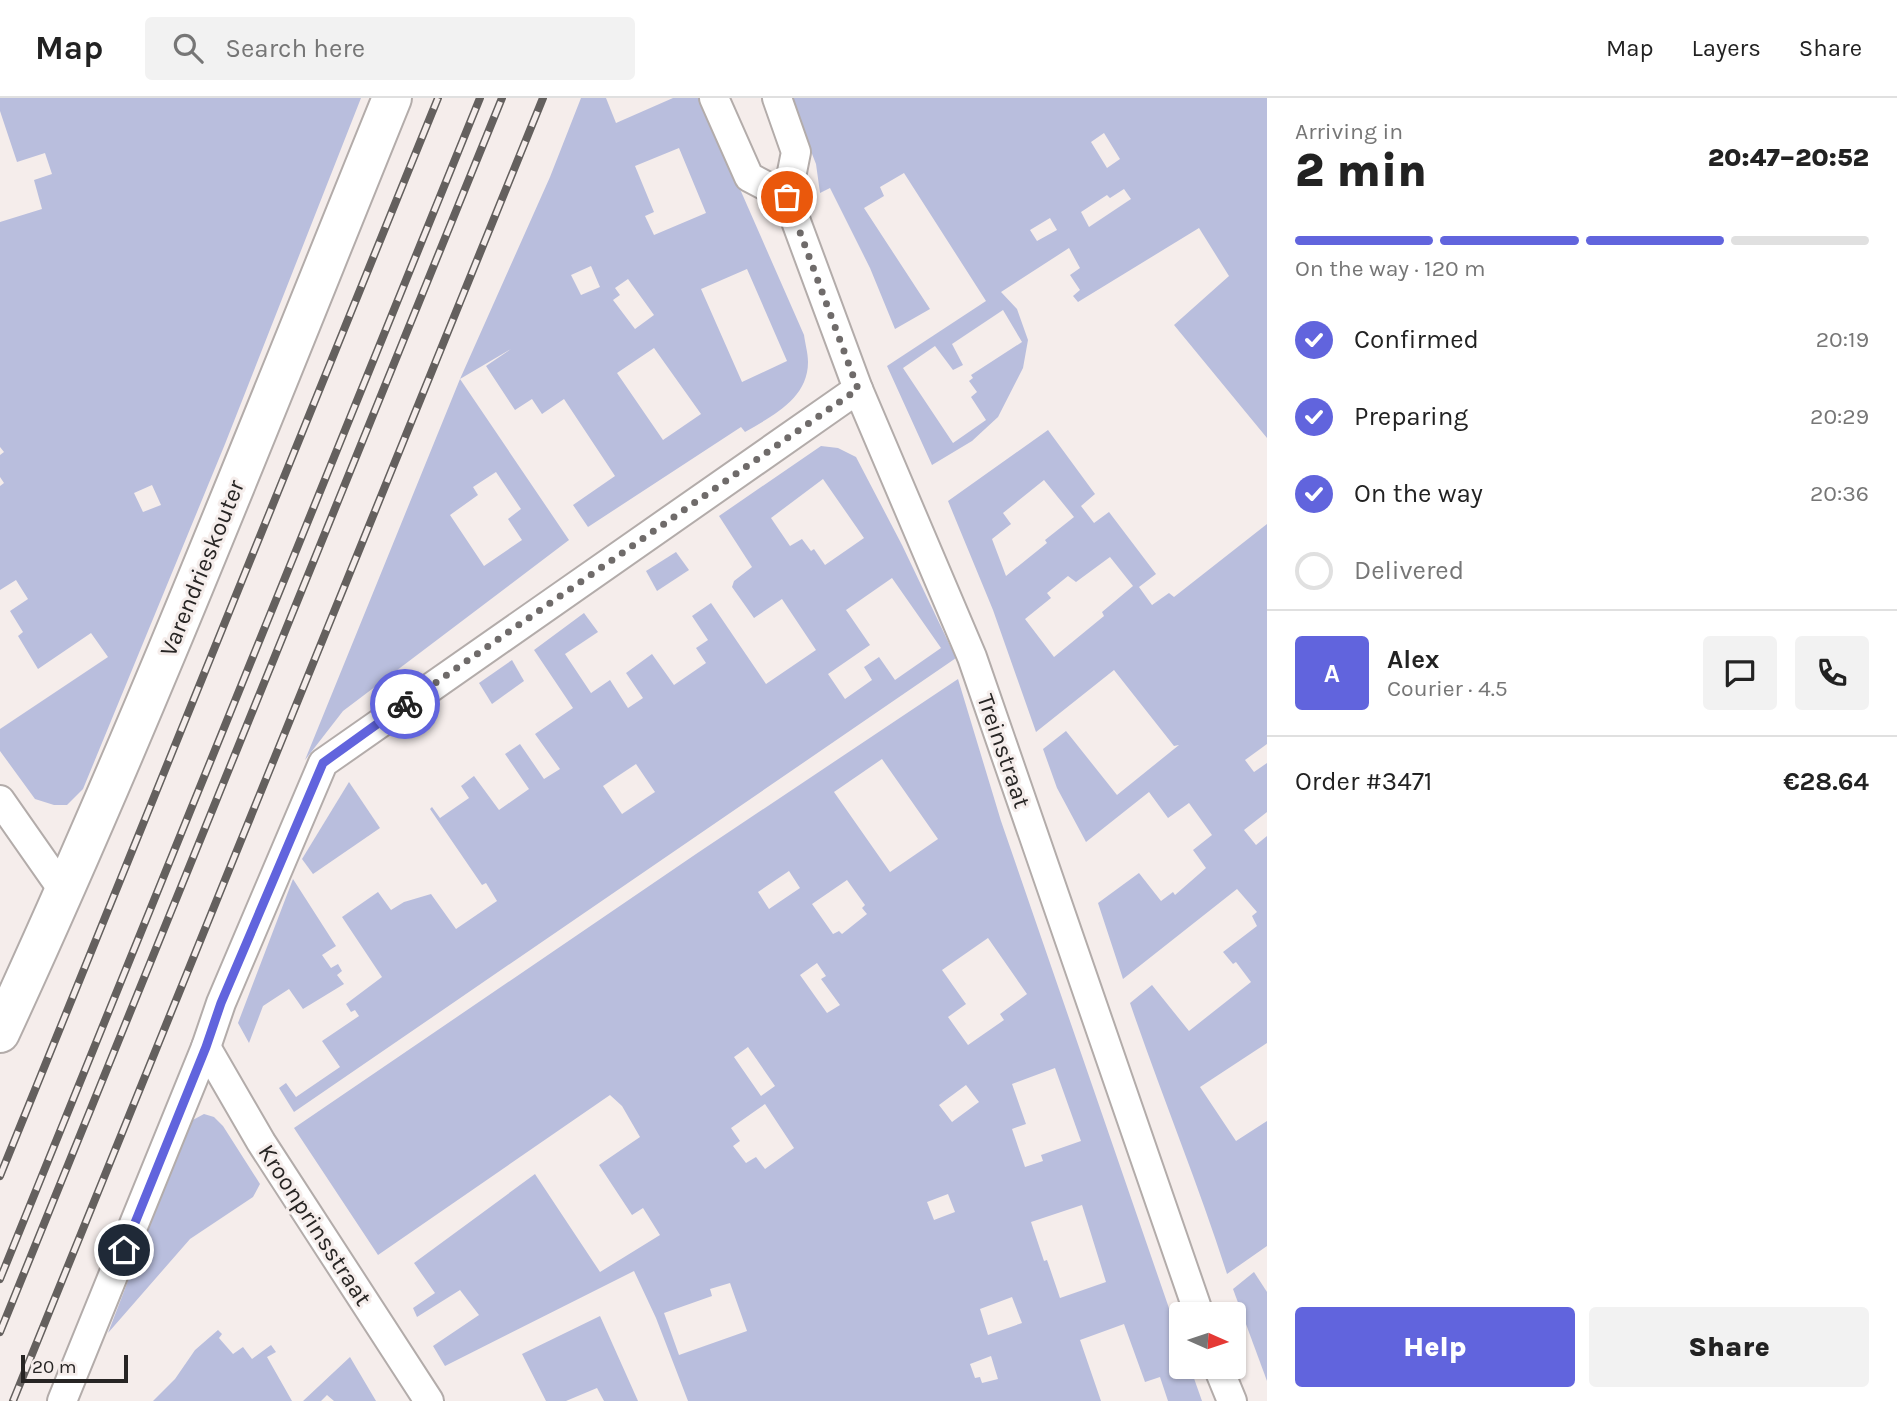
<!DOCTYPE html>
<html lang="en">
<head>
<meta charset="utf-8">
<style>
	:root { --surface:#fff; --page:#f2f2f2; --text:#222; --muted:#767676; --line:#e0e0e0; --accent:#6164dd }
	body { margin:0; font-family:Karla,sans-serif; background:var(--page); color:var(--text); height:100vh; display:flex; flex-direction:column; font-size:26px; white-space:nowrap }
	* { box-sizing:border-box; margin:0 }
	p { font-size:23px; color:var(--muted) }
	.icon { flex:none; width:38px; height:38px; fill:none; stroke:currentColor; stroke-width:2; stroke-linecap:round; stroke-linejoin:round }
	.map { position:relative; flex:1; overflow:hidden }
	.sheet { display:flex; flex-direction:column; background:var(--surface); width:630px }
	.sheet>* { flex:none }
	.needle { width:46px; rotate:93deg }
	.controls { position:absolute; left:1169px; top:1204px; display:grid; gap:14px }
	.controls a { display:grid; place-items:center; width:77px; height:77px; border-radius:7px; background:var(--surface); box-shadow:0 2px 5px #0004; font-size:35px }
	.scale { position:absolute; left:21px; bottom:18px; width:107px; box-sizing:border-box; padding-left:7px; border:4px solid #272524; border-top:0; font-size:19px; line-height:24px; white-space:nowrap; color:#272524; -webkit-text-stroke:5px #f5edeb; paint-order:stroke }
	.pin { position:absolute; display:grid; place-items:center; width:60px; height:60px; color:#fff; margin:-30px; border:4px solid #fff; border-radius:50%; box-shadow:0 2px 7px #0007 }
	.courier { position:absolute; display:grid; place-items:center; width:70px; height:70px; margin:-35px; border:5px solid #6164dd; border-radius:50%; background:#fff; color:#222; box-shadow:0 2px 9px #0007 }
	.headline em { font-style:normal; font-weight:800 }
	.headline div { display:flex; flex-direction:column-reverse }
	.headline { display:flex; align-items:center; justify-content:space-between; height:119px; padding:0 28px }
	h1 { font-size:46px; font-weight:800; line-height:52px }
	.bar { display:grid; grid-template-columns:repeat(4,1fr); gap:10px 7px; align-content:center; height:84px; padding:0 28px }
	.bar i { height:9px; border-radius:5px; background:var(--line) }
	.bar .active { background:var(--accent) }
	.bar p { grid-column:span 4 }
	.line { display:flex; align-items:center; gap:18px; padding:0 28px; border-top:2px solid var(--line) }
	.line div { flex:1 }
	.round { display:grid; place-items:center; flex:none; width:74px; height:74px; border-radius:7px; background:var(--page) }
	ol { padding:0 28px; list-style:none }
	li { display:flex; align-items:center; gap:21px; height:77px }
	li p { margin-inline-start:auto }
	li .icon { padding:7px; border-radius:50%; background:var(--accent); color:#fff; stroke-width:4 }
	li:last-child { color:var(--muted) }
	li i { width:38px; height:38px; border:4px solid var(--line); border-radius:50% }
	.action { display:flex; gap:14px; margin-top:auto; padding:14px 28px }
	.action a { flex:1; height:80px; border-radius:7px; background:var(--accent); color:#fff; font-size:28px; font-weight:800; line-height:80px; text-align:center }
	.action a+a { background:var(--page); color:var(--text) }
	header { display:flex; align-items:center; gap:42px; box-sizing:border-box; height:98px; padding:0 35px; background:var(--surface); border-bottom:2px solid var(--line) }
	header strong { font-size:33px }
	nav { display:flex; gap:38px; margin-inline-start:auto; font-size:24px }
	.search { width:490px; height:63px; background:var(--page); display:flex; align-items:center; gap:18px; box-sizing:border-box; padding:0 24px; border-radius:7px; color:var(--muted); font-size:26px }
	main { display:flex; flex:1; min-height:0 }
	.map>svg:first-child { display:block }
	.green { fill:#b9bedd; fill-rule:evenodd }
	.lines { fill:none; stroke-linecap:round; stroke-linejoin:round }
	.street-casing { stroke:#b3acaa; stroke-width:32 }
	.secondary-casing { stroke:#b3acaa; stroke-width:42 }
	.street { stroke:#fff; stroke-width:28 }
	.secondary { stroke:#fff; stroke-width:38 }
	.rail-casing { stroke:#64605e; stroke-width:8 }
	.rail { stroke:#f5edeb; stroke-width:5; stroke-dasharray:16; stroke-linecap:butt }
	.done { stroke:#6f6b6a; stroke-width:7; stroke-dasharray:0 12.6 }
	.route { stroke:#6164dd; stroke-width:9 }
	.labels { text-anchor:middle; stroke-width:6; stroke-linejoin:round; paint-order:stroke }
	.street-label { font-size:24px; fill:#272524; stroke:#f5edeb }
</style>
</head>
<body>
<header>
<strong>Map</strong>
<div class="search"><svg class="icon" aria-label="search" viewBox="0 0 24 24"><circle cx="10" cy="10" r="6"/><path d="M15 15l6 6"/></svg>Search here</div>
<nav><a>Map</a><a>Layers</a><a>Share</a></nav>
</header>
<main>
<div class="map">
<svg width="1267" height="1303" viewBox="0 0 1267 1303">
	<rect width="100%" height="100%" fill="#f5edeb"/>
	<g class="green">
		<path d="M 0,0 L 361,0 L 225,346 L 83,691 L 67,707 L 54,707 L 35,701 L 0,653 L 0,631 L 108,559 L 91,535 L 38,571 L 18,538 L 23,534 L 10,513 L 28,501 L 16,482 L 0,492 L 0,388 L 4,385 L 0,379 L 0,357 L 4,354 L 0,349 L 0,124 L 42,111 L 34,82 L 52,76 L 45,55 L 17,64 L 0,13 ZM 152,387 L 161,407 L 143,414 L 134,395 Z"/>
		<path d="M 581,0 L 606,0 L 616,25 L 673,0 L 700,0 L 804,237 C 805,245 808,255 808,264 C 808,301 772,318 745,334 L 741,329 L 588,429 L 573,407 L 615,378 L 564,301 L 542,316 L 532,301 L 515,312 L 486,268 L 511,251 L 460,281 L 569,442 L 343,613 L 305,662 L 460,281 L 550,79 ZM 679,50 L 706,115 L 654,137 L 645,118 L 654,114 L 635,68 ZM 591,168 L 600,189 L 581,197 L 571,177 ZM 747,171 L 787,263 L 742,284 L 701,191 ZM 628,181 L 654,217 L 635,231 L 613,202 L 620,197 L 615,190 ZM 654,250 L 701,316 L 663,342 L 617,275 ZM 496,374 L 521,411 L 508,421 L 522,442 L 484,468 L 450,417 L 478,397 L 473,389 Z"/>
		<path d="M 790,0 L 1267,0 L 1267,340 L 1174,227 L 1229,178 L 1199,130 L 1078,204 L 1073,198 L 1080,192 L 1070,177 L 1080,170 L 1069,150 L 1001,194 L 1017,211 L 1028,242 L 1023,270 L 998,319 L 972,343 L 932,367 L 887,268 L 986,203 L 904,75 L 880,89 L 884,98 L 864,110 L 930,211 L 895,231 L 870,170 L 830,90 L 820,95 L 816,66 ZM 1104,35 L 1120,61 L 1107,70 L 1091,44 ZM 1124,91 L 1131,101 L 1089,129 L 1081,114 L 1107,97 L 1110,100 ZM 1050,120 L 1057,132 L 1037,143 L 1030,132 ZM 1003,212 L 1022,244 L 971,277 L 973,280 L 969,283 L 977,294 L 971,299 L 986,322 L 953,345 L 903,270 L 935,248 L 953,272 L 963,267 L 952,246 Z"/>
		<path d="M 1048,332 L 1095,396 L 1081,408 L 1094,425 L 1109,414 L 1156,476 L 1139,489 L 1152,507 L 1169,495 L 1174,499 L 1267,426 L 1267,646 L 1245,662 L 1254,674 L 1267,665 L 1267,714 L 1244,732 L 1256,747 L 1267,738 L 1267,945 L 1200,989 L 1236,1043 L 1267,1023 L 1267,1148 L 1227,1176 C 1198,1085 1161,996 1130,905 L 1152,887 L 1189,933 L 1251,884 L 1236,864 L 1233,866 L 1223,854 L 1257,828 L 1252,818 L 1257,814 L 1237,791 L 1123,881 L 1098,805 L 1139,775 L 1161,803 L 1173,794 L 1175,797 L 1206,770 L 1193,752 L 1212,737 L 1189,705 L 1168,720 L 1149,694 L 1086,744 L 1057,690 L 1043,651 L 1066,633 L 1117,697 L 1179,647 L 1174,648 L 1114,572 L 1036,634 L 993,512 L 948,403 ZM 1044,382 L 1074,419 L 1045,442 L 1047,445 L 1006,478 L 992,441 L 1011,426 L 1003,415 ZM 1110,459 L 1133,488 L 1102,514 L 1104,518 L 1054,559 L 1025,521 L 1051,500 L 1047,495 L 1068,478 L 1076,484 Z"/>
		<path d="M 821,348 L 838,350 L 856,359 L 902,447 L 956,560 L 294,1014 L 279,990 L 286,985 L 296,999 L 340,969 L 322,943 L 359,918 L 355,912 L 351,914 L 346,906 L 382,879 L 342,819 L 378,794 L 391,812 L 404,804 L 431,796 L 456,831 L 497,803 L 486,785 L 482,787 L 430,711 L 432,709 L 440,720 L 469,700 L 461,688 L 474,678 L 499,712 L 529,691 L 505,656 L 520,646 L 544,681 L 560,671 L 535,636 L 573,610 L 534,552 L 584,515 L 598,534 L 565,556 L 591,595 L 610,582 L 628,610 L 643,600 L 626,575 L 652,556 L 674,587 L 706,565 L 696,550 L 708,542 L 692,518 L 711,505 L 766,586 L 816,552 L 782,501 L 754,520 L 732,489 L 734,483 L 752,469 L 719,418 ZM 823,381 L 864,440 L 825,467 L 814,451 L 811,453 L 802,441 L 790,448 L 771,420 ZM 892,480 L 941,550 L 895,582 L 879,559 L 864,569 L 872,582 L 845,601 L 828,576 L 870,547 L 846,512 ZM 636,666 L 655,694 L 622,716 L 603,688 Z"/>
		<path d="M 676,454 L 689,472 L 657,493 L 646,473 Z"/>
		<path d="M 512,562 L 524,583 L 492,606 L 479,585 Z"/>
		<path d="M 958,581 L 1001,723 L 1181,1245 L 1181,1269 L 1190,1269 L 1202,1303 L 1168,1303 L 1160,1279 L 1145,1284 L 1124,1226 L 1080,1242 L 1101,1303 L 688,1303 L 656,1220 L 634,1173 L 445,1268 L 433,1248 L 479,1217 L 460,1192 L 417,1219 L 413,1210 L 435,1195 L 414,1165 L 535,1076 L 600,1174 L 660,1137 L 643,1110 L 632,1117 L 599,1067 L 640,1039 L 622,1008 L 610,997 L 378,1157 L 294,1030 L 696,756 ZM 882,661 L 938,741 L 890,774 L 834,694 ZM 789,773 L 800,790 L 769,811 L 758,794 ZM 847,782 L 865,807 L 862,810 L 867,816 L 842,836 L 839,833 L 833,836 L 812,806 ZM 988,840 L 1027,896 L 1000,916 L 1004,922 L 968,947 L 948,919 L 966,906 L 942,872 ZM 817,865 L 826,878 L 821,881 L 840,907 L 827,915 L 800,877 ZM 748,949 L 775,988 L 761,998 L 734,959 ZM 1055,970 L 1081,1043 L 1041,1057 L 1043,1063 L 1025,1069 L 1012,1031 L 1026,1026 L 1012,986 ZM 966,987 L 979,1004 L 952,1024 L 939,1007 ZM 765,1006 L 794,1050 L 765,1071 L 756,1059 L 746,1065 L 733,1048 L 740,1043 L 731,1030 ZM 948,1096 L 955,1114 L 934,1122 L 927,1104 ZM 1082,1107 L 1106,1184 L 1060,1200 L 1047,1162 L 1044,1163 L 1031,1124 ZM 730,1185 L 747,1233 L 679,1257 L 664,1215 L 712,1198 L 710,1191 ZM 1012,1199 L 1022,1225 L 988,1237 L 980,1211 ZM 991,1258 L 998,1281 L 982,1285 L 980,1279 L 975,1280 L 970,1266 Z"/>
		<path d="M 349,684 L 380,730 L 313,776 L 302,761 Z"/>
		<path d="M 293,781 L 336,848 L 322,857 L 331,870 L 338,866 L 342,873 L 337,877 L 344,886 L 303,911 L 289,891 L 263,908 L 249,945 L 238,925 Z"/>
		<path d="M 204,1016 L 214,1019 L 223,1028 L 260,1086 L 253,1099 L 190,1141 L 108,1235 L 189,1024 Z"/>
		<path d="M 1254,1174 L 1267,1194 L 1267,1283 L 1233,1191 Z"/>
		<path d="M 600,1218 L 638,1303 L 604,1303 L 597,1290 L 566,1303 L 546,1303 L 522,1256 Z"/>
		<path d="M 218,1232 L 222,1236 L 219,1240 L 233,1256 L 243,1249 L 252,1261 L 271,1247 L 276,1254 L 267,1259 L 292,1303 L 153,1303 L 175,1281 L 195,1252 Z"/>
		<path d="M 350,1259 L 376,1303 L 334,1303 L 327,1297 L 321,1303 L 303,1303 Z"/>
	</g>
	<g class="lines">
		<g class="street-casing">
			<g id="street">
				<path d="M 714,0 L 749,79 L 787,99"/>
				<path d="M 777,0 L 796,54 L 787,99 L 858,291 L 972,559 L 1199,1216"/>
				<path d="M 0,702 L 65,795"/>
				<path d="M 206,949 L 261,1044 L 429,1303"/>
				<path d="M 1218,1269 L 1232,1303"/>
				<path d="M 62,1303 L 206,949 L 221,905 L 323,665 L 858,291"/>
			</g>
		</g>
		<g class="secondary-casing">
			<path id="secondary" d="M 0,935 C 142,628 265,313 392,0"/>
		</g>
		<use href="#street" class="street"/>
		<use href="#secondary" class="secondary"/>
		<g class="rail-casing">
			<g id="rail">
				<path d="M 0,1078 L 438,0"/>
				<path d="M 0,1181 L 480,0"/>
				<path d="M 0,1234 L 502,0"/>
				<path d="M 13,1303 L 543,0"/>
			</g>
		</g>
		<use href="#rail" class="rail"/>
	</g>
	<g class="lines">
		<path class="done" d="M 405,606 L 858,291 L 787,99"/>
		<path class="route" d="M 124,1152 L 206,949 L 221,905 L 323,665 L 405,606"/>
	</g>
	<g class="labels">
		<g class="street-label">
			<text transform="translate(202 470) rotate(-68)" y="8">Varendrieskouter</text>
			<text transform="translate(1004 653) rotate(71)" y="8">Treinstraat</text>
			<text transform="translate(315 1127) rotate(57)" y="8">Kroonprinsstraat</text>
		</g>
	</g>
</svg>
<div class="controls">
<a><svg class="needle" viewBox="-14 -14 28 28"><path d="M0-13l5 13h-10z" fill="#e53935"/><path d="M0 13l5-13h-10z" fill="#767676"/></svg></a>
</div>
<div class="scale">20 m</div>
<div class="pin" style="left:787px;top:99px;background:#ea580c"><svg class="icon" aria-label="bag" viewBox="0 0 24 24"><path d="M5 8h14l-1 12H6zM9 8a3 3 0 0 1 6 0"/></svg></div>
<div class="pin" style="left:124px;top:1152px;background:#1f2937"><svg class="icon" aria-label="home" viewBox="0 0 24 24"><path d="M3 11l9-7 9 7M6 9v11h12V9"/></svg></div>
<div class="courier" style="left:405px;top:606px"><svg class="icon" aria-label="bike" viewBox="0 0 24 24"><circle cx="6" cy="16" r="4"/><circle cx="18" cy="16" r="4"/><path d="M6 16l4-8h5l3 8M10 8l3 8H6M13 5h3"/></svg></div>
</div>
<section class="sheet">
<div class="headline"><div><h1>2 min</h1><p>Arriving in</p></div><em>20:47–20:52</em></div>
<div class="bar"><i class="active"></i><i class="active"></i><i class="active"></i><i></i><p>On the way · 120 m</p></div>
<ol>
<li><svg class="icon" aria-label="check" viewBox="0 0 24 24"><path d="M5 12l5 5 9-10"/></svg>Confirmed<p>20:19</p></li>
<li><svg class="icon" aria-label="check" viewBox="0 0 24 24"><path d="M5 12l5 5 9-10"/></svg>Preparing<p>20:29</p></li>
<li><svg class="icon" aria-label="check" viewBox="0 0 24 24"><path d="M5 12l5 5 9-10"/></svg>On the way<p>20:36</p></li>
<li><i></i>Delivered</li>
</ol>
<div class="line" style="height:126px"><b class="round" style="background:var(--accent);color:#fff">A</b><div><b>Alex</b><p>Courier · 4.5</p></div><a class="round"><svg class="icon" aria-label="chat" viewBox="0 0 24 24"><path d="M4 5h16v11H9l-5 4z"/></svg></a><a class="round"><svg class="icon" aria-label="phone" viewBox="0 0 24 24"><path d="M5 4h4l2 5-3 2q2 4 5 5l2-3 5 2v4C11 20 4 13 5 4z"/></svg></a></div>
<div class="line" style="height:91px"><div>Order #3471</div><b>€28.64</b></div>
<div class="action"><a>Help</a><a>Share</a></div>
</section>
</main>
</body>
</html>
